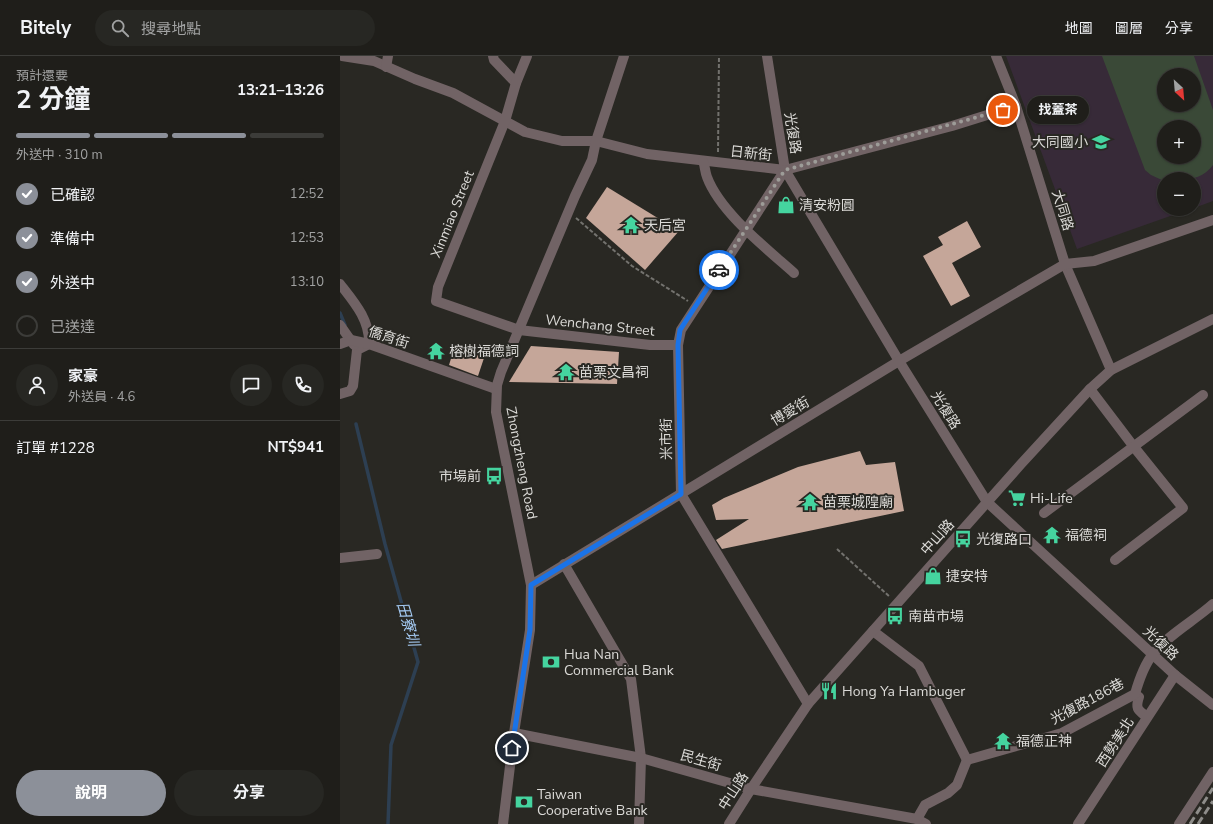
<!DOCTYPE html>
<html lang="zh-TW">
<head>
<meta charset="utf-8">
<style>
	:root { --surface:#1f1e1a; --page:#272723; --text:#f1f3f6; --muted:#a1a2a2; --line:#3c3c39; --accent:#8c9099 }
	body { margin:0; font-family:"Nunito Sans","Noto Sans TC",sans-serif; background:var(--page); color:var(--text); height:100vh; display:flex; flex-direction:column; font-size:15px; white-space:nowrap }
	* { box-sizing:border-box; margin:0 }
	p { font-size:13px; color:var(--muted) }
	.icon { flex:none; width:22px; height:22px; fill:none; stroke:currentColor; stroke-width:2; stroke-linecap:round; stroke-linejoin:round }
	.map { position:relative; flex:1; overflow:hidden }
	.side { display:flex; flex-direction:column; background:var(--surface); width:340px }
	.side>* { flex:none }
	.needle { width:26px; rotate:154deg }
	.buttons { position:absolute; left:817px; top:12px; display:grid; gap:8px }
	.buttons a { display:grid; place-items:center; width:44px; height:44px; border-radius:50%; background:var(--surface); box-shadow:0 1px 3px #0004,0 0 0 1px var(--line); font-size:20px }
	.pin { position:absolute; display:grid; place-items:center; width:34px; height:34px; color:#fff; margin:-17px; border:2px solid #fff; border-radius:50%; box-shadow:0 1px 4px #0007 }
	.courier { position:absolute; display:grid; place-items:center; width:40px; height:40px; margin:-20px; border:3px solid #1a73e8; border-radius:50%; background:#fff; color:#222; box-shadow:0 1px 5px #0007 }
	.bubble { position:absolute; height:28px; border-radius:14px; background:var(--surface); box-shadow:0 1px 3px #0004,0 0 0 1px var(--line); font-size:13px; font-weight:700; line-height:28px; text-align:center }
	.head em { font-style:normal; font-weight:700 }
	.head div { display:flex; flex-direction:column-reverse }
	.head { display:flex; align-items:center; justify-content:space-between; height:68px; padding:0 16px }
	h1 { font-size:26px; font-weight:700; line-height:30px }
	.bar { display:grid; grid-template-columns:repeat(4,1fr); gap:6px 4px; align-content:center; height:48px; padding:0 16px }
	.bar i { height:5px; border-radius:3px; background:var(--line) }
	.bar .active { background:var(--accent) }
	.bar p { grid-column:span 4 }
	.line { display:flex; align-items:center; gap:10px; padding:0 16px; border-top:1px solid var(--line) }
	.line div { flex:1 }
	.round { display:grid; place-items:center; flex:none; width:42px; height:42px; border-radius:21px; background:var(--page) }
	ol { padding:0 16px; list-style:none }
	li { display:flex; align-items:center; gap:12px; height:44px }
	li p { margin-inline-start:auto }
	li .icon { padding:4px; border-radius:50%; background:var(--accent); color:#fff; stroke-width:4 }
	li:last-child { color:var(--muted) }
	li i { width:22px; height:22px; border:2px solid var(--line); border-radius:50% }
	.primary-button { display:flex; gap:8px; margin-top:auto; padding:8px 16px }
	.primary-button a { flex:1; height:46px; border-radius:24px; background:var(--accent); color:#fff; font-size:16px; font-weight:700; line-height:46px; text-align:center }
	.primary-button a+a { background:var(--page); color:var(--text) }
	header { display:flex; align-items:center; gap:24px; box-sizing:border-box; height:56px; padding:0 20px; background:var(--surface); border-bottom:1px solid var(--line) }
	header strong { font-size:19px }
	nav { display:flex; gap:22px; margin-inline-start:auto; font-size:14px }
	.search { width:280px; height:36px; background:var(--page); display:flex; align-items:center; gap:10px; box-sizing:border-box; padding:0 14px; border-radius:22px; color:var(--muted); font-size:15px }
	main { display:flex; flex:1; min-height:0 }
	.map>svg:first-child { display:block }
	.industrial { fill:#372a38; fill-rule:evenodd }
	.green { fill:#3a4937; fill-rule:evenodd }
	.lines { fill:none; stroke-linecap:round; stroke-linejoin:round }
	.stream { stroke:#2d3f52; stroke-width:3.5 }
	.building { fill:#c5a699 }
	.path { stroke:#73726e; stroke-width:2; stroke-dasharray:4 2; stroke-linecap:butt }
	.minor { stroke:#716365; stroke-width:10 }
	.rail { stroke:#8e8d8a; stroke-width:3; stroke-dasharray:8 4; stroke-linecap:butt }
	.done { stroke:#9d9c98; stroke-width:4; stroke-dasharray:0 7.2 }
	.route { stroke:#1a73e8; stroke-width:5 }
	.labels { text-anchor:middle; stroke-width:4; stroke-linejoin:round; paint-order:stroke }
	.street-label { font-size:14px; fill:#dbdad7; stroke:#292823 }
	.poi-label { font-size:14px; fill:#dbdad7; stroke:#292823; text-anchor:start }
	.water-label { font-size:15px; font-style:italic; fill:#a5cbf4; stroke:#292823 }
</style>
</head>
<body>
<header>
<strong>Bitely</strong>
<div class="search"><svg class="icon" aria-label="search" viewBox="0 0 24 24"><circle cx="10" cy="10" r="6"/><path d="M15 15l6 6"/></svg>搜尋地點</div>
<nav><a>地圖</a><a>圖層</a><a>分享</a></nav>
</header>
<main>
<section class="side">
<div class="head"><div><h1>2 分鐘</h1><p>預計還要</p></div><em>13:21–13:26</em></div>
<div class="bar"><i class="active"></i><i class="active"></i><i class="active"></i><i></i><p>外送中 · 310 m</p></div>
<ol>
<li><svg class="icon" aria-label="check" viewBox="0 0 24 24"><path d="M5 12l5 5 9-10"/></svg>已確認<p>12:52</p></li>
<li><svg class="icon" aria-label="check" viewBox="0 0 24 24"><path d="M5 12l5 5 9-10"/></svg>準備中<p>12:53</p></li>
<li><svg class="icon" aria-label="check" viewBox="0 0 24 24"><path d="M5 12l5 5 9-10"/></svg>外送中<p>13:10</p></li>
<li><i></i>已送達</li>
</ol>
<div class="line" style="height:72px"><a class="round"><svg class="icon" aria-label="person" viewBox="0 0 24 24"><circle cx="12" cy="8" r="4"/><path d="M4 21q1-7 8-7t8 7"/></svg></a><div><b>家豪</b><p>外送員 · 4.6</p></div><a class="round"><svg class="icon" aria-label="chat" viewBox="0 0 24 24"><path d="M4 5h16v11H9l-5 4z"/></svg></a><a class="round"><svg class="icon" aria-label="phone" viewBox="0 0 24 24"><path d="M5 4h4l2 5-3 2q2 4 5 5l2-3 5 2v4C11 20 4 13 5 4z"/></svg></a></div>
<div class="line" style="height:52px"><div>訂單 #1228</div><b>NT$941</b></div>
<div class="primary-button"><a>說明</a><a>分享</a></div>
</section>
<div class="map">
<svg width="873" height="768" viewBox="0 0 873 768">
	<rect width="100%" height="100%" fill="#292823"/>
	<path class="industrial" d="M 666,0 L 873,0 L 873,145 L 854,152 L 854,123 L 824,123 L 824,153 L 850,153 L 737,193 ZM 824,19 L 854,19 L 854,49 L 824,49 ZM 824,71 L 854,71 L 854,101 L 824,101 Z"/>
	<path class="green" d="M 762,0 L 854,0 L 873,54 L 873,109 C 859,127 844,123 824,123 L 824,125 L 811,119 L 805,114 ZM 824,19 L 854,19 L 854,49 L 824,49 ZM 824,71 L 854,71 L 854,101 L 824,101 Z"/>
	<g class="lines">
		<g class="stream">
			<path d="M 0,257 L 5,269"/>
			<path d="M 16,368 L 45,488 L 78,606 L 51,689 L 48,768"/>
		</g>
	</g>
	<g class="building">
		<path d="M 267,131 L 339,175 L 305,214 L 246,162 Z"/>
		<path d="M 627,165 L 641,191 L 612,207 L 630,240 L 611,250 L 583,200 L 603,189 L 598,181 Z"/>
		<path d="M 115,290 L 145,299 L 138,320 L 109,309 Z"/>
		<path d="M 191,290 L 279,296 L 277,328 L 169,326 Z"/>
		<path d="M 520,395 L 526,409 L 555,406 L 564,455 L 382,493 L 376,484 L 409,463 L 376,464 L 372,449 L 384,442 L 458,411 Z"/>
	</g>
	<g class="lines">
		<g class="path">
			<path d="M 378,96 L 379,0"/>
			<path d="M 236,162 L 292,210 L 348,245"/>
			<path d="M 497,493 L 550,541"/>
		</g>
		<g class="minor">
			<path d="M 2,0 L 34,5 L 75,23 L 113,37 L 185,76 L 222,85 L 256,85 L 307,98 L 445,114 L 612,70 L 676,50"/>
			<path d="M 153,0 L 154,4 L 176,27"/>
			<path d="M 187,0 L 176,27 L 165,65 L 98,231 L 96,245 L 179,274 L 310,289 L 338,289"/>
			<path d="M 427,0 L 445,114 L 559,305 L 647,446 L 835,619 L 873,649"/>
			<path d="M 656,0 L 676,50 L 725,208 L 771,314"/>
			<path d="M 46,11 L 48,0"/>
			<path d="M 363,105 C 365,110 365,116 367,121 C 380,156 426,192 454,217"/>
			<path d="M 445,114 L 341,274 L 338,289 L 341,438 L 468,648"/>
			<path d="M 0,228 C 14,246 30,264 29,288 L 17,294 L 13,330 L 10,335 L 0,338"/>
			<path d="M 0,269 L 14,289"/>
			<path d="M 0,288 L 11,284 L 29,288 L 156,333"/>
			<path d="M 750,333 L 794,391 L 843,452 L 775,504"/>
			<path d="M 704,457 L 863,339"/>
			<path d="M 0,502 L 37,498"/>
			<path d="M 224,508 L 291,623 L 301,702 L 299,768"/>
			<path d="M 191,529 L 559,305 L 725,208 L 754,205 L 873,164"/>
			<path d="M 533,575 L 579,610 L 627,704"/>
			<path d="M 795,638 L 799,641 C 795,653 798,654 807,661"/>
			<path d="M 174,677 L 301,702 L 411,733 L 577,763 L 586,768"/>
			<path d="M 627,704 L 722,677 L 795,638 C 799,624 804,609 813,598 C 829,578 854,565 873,548"/>
			<path d="M 577,763 L 585,749 L 608,737 L 617,729 L 627,704"/>
			<path d="M 163,768 L 174,677 L 190,574 L 191,529 L 156,356 L 157,329 L 161,316 L 235,140 L 252,104 L 256,85 L 284,0"/>
			<path d="M 389,768 L 411,733 L 468,648 L 681,408 L 750,333 L 771,314 L 873,263"/>
			<path d="M 738,768 L 835,619"/>
			<path d="M 839,768 L 873,716"/>
		</g>
		<g class="rail">
			<path d="M 850,768 L 873,732"/>
			<path d="M 858,768 L 873,745"/>
		</g>
	</g>
	<g class="lines">
		<path class="done" d="M 379,214 L 445,114 L 663,54"/>
		<path class="route" d="M 172,692 L 190,574 L 191,529 L 341,438 L 338,289 L 340,274 L 379,214"/>
	</g>
	<defs>
		<g id="school-bare" transform="scale(1.38)"><path d="M0-5L7-2L0 1L-7-2ZM-4 1L0 2.5L4 1V4Q0 6-4 4Z" fill="#45d49f" stroke="#292823" stroke-width="2.5" paint-order="stroke"/></g>
		<g id="shop-bare" transform="scale(1.38)"><path d="M-5-2.5h2.3a2.7 3.5 0 0 1 5.4 0H5L5.5 6h-11ZM-1.5-2.5h3a1.5 2.3 0 0 0-3 0Z" fill="#45d49f" stroke="#292823" stroke-width="2.5" paint-order="stroke"/></g>
		<g id="temple-bare" transform="scale(1.38)"><path d="M0-6L5-2H3V0L6.5 2.5H4V6H1.5V3h-3V6H-4V2.5H-6.5L-3 0V-2H-5Z" fill="#45d49f" stroke="#292823" stroke-width="2.5" paint-order="stroke"/></g>
		<g id="bus-bare" transform="scale(1.38)"><path d="M-5-6H5V4H4V6H2V4H-2V6H-4V4H-5ZM-3.5-4V0h7V-4ZM-3.5 1.2v1.5H-2V1.2ZM2 1.2v1.5H3.5V1.2Z" fill="#45d49f" stroke="#292823" stroke-width="2.5" paint-order="stroke"/></g>
		<g id="supermarket-bare" transform="scale(1.38)"><path d="M-6-5.5h2.5l.6 2H6L4.5 2H-2.5L-4.4-4H-6ZM-1.5 3.2a1.3 1.3 0 1 0 .1 0ZM3 3.2a1.3 1.3 0 1 0 .1 0Z" fill="#45d49f" stroke="#292823" stroke-width="2.5" paint-order="stroke"/></g>
		<g id="bank-bare" transform="scale(1.38)"><path d="M-6-4H6V4H-6ZM0-2.3a2.3 2.3 0 1 0 0 4.6a2.3 2.3 0 1 0 0-4.6Z" fill="#45d49f" stroke="#292823" stroke-width="2.5" paint-order="stroke"/></g>
		<g id="restaurant-bare" transform="scale(1.38)"><path d="M-5-6h1v4h1v-4h1v4h1v-4h1v5L-1.5 .5V6h-2V.5L-5-1ZM5-6V6H3V1.5H1.5Q1.5-4 5-6Z" fill="#45d49f" stroke="#292823" stroke-width="2.5" paint-order="stroke"/></g>
	</defs>
	<g fill-rule="evenodd">
		<use href="#school-bare" x="761" y="86"/>
		<use href="#shop-bare" x="446" y="149"/>
		<use href="#temple-bare" x="291" y="169"/>
		<use href="#temple-bare" x="96" y="295"/>
		<use href="#temple-bare" x="226" y="316"/>
		<use href="#bus-bare" x="154" y="420"/>
		<use href="#supermarket-bare" x="677" y="442"/>
		<use href="#temple-bare" x="470" y="446"/>
		<use href="#temple-bare" x="712" y="479"/>
		<use href="#bus-bare" x="623" y="483"/>
		<use href="#shop-bare" x="593" y="520"/>
		<use href="#bus-bare" x="555" y="560"/>
		<use href="#bank-bare" x="211" y="606"/>
		<use href="#restaurant-bare" x="489" y="635"/>
		<use href="#temple-bare" x="663" y="685"/>
		<use href="#bank-bare" x="184" y="746"/>
	</g>
	<g class="labels">
		<g class="street-label">
			<text transform="translate(453 77) rotate(81)" y="5">光復路</text>
			<text transform="translate(411 97) rotate(6)" y="5">日新街</text>
			<text transform="translate(723 154) rotate(73)" y="5">大同路</text>
			<text transform="translate(112 158) rotate(-68)" y="5">Xinmiao Street</text>
			<text transform="translate(260 269) rotate(6)" y="5">Wenchang Street</text>
			<text transform="translate(49 281) rotate(18)" y="5">僑育街</text>
			<text transform="translate(606 354) rotate(58)" y="5">光復路</text>
			<text transform="translate(450 355) rotate(-31)" y="5">博愛街</text>
			<text transform="translate(326 383) rotate(-91)" y="5">米市街</text>
			<text transform="translate(182 407) rotate(79)" y="5">Zhongzheng Road</text>
			<text transform="translate(597 481) rotate(-48)" y="5">中山路</text>
			<text transform="translate(821 587) rotate(43)" y="5">光復路</text>
			<text transform="translate(747 645) rotate(-28)" y="5">光復路186巷</text>
			<text transform="translate(775 686) rotate(-57)" y="5">西勢美北</text>
			<text transform="translate(361 704) rotate(16)" y="5">民生街</text>
			<text transform="translate(393 735) rotate(-57)" y="5">中山路</text>
		</g>
		<g class="poi-label">
			<text x="748" y="91" text-anchor="end">大同國小</text>
			<text x="459" y="154">清安粉圓</text>
			<text x="304" y="174">天后宮</text>
			<text x="109" y="300">榕樹福德詞</text>
			<text x="239" y="321">苗栗文昌祠</text>
			<text x="141" y="425" text-anchor="end">市場前</text>
			<text x="690" y="447">Hi-Life</text>
			<text x="483" y="451">苗栗城隍廟</text>
			<text x="725" y="484">福德祠</text>
			<text x="636" y="488">光復路口</text>
			<text x="606" y="525">捷安特</text>
			<text x="568" y="565">南苗市場</text>
			<text x="224" y="603">Hua Nan<tspan x="224" dy="16">Commercial Bank</tspan></text>
			<text x="502" y="640">Hong Ya Hambuger</text>
			<text x="676" y="690">福德正神</text>
			<text x="197" y="743">Taiwan<tspan x="197" dy="16">Cooperative Bank</tspan></text>
		</g>
		<g class="water-label">
			<text transform="translate(68 568) rotate(74)" y="5">田寮圳</text>
		</g>
	</g>
</svg>
<div class="buttons">
<a><svg class="needle" viewBox="-14 -14 28 28"><path d="M0-13l5 13h-10z" fill="#e53935"/><path d="M0 13l5-13h-10z" fill="#a1a2a2"/></svg></a>
<a>+</a>
<a>−</a>
</div>
<div class="pin" style="left:663px;top:54px;background:#ea580c"><svg class="icon" aria-label="bag" viewBox="0 0 24 24"><path d="M5 8h14l-1 12H6zM9 8a3 3 0 0 1 6 0"/></svg></div>
<div class="pin" style="left:172px;top:692px;background:#1f2937"><svg class="icon" aria-label="home" viewBox="0 0 24 24"><path d="M3 11l9-7 9 7M6 9v11h12V9"/></svg></div>
<div class="courier" style="left:379px;top:214px"><svg class="icon" aria-label="car" viewBox="0 0 24 24"><path d="M5 17H2v-5l4-1 3-4h7l3 4 3 1v5h-3M9 17h6M6 11h13"/><circle cx="7" cy="17" r="2"/><circle cx="17" cy="17" r="2"/></svg></div>
<div class="bubble" style="left:687px;top:40px;width:62px">找蓋茶</div>
</div>
</main>
</body>
</html>
